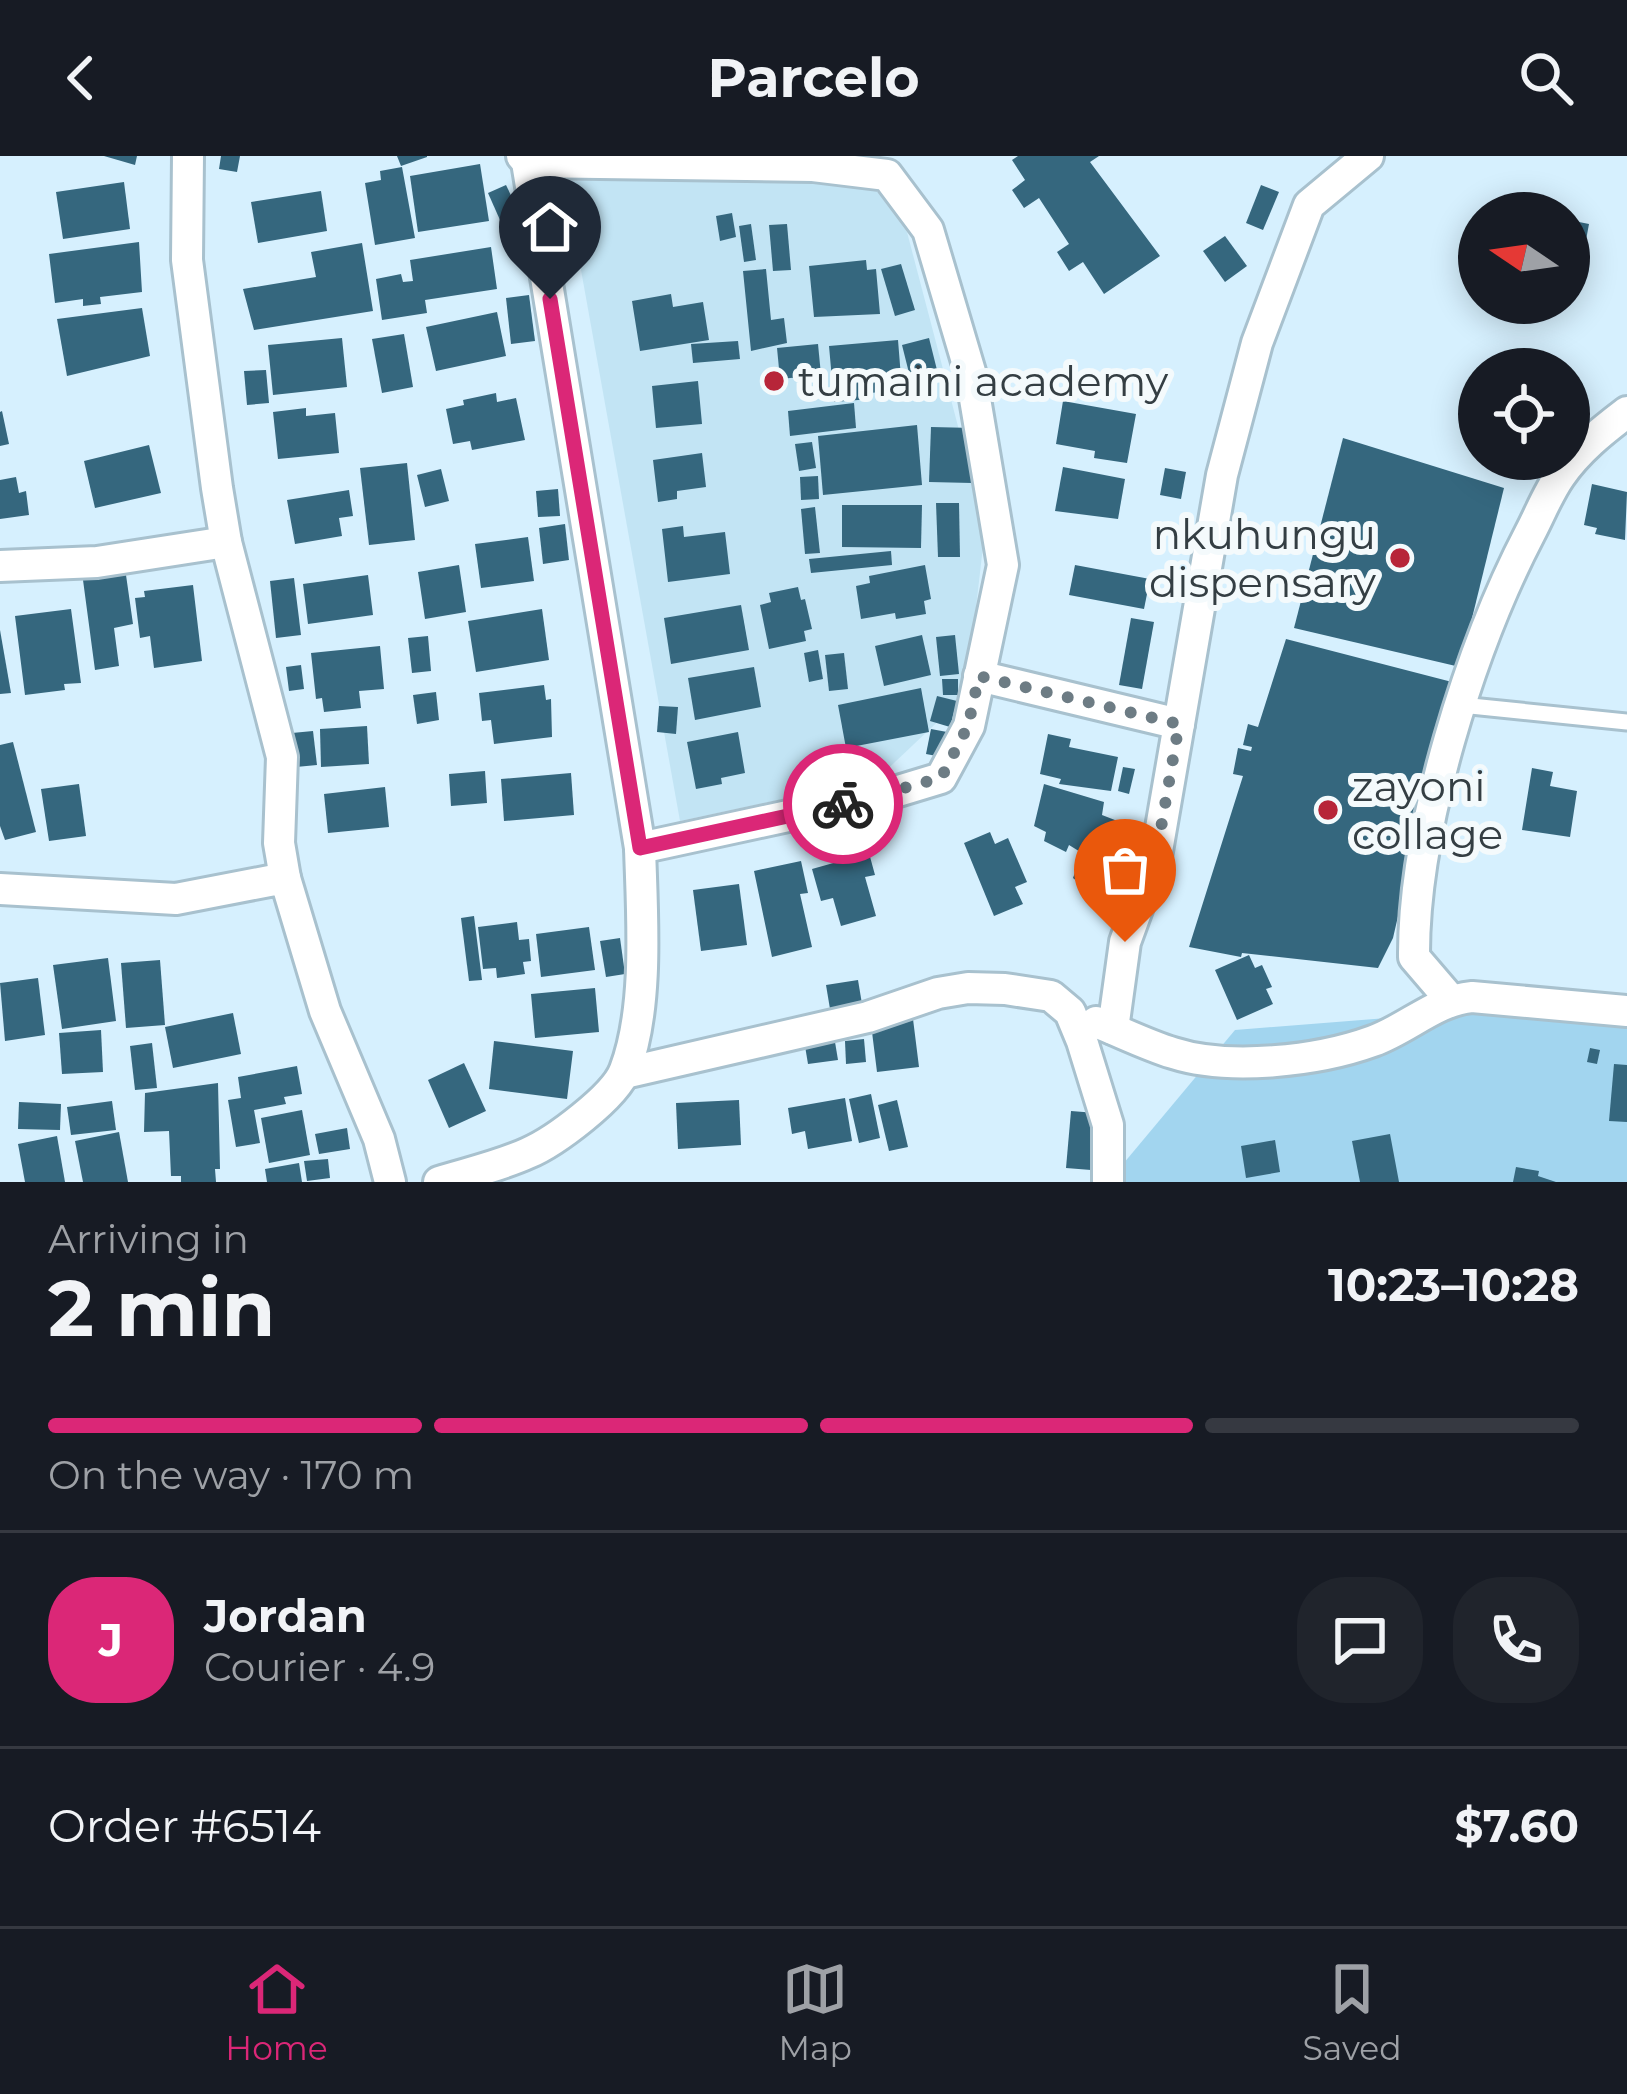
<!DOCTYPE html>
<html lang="en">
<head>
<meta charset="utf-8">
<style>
	:root { --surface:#171b24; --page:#20242c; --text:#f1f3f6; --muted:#9ea1a6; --line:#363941; --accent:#db2777 }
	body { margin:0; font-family:Montserrat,sans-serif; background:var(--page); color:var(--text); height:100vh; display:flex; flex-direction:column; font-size:45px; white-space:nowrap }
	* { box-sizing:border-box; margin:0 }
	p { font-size:39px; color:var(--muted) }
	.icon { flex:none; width:66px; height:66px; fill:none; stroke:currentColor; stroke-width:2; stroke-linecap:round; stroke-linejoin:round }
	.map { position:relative; height:1026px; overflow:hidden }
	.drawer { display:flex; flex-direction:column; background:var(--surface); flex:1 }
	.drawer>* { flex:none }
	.needle { width:78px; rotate:283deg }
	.controls { position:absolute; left:1458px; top:36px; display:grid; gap:24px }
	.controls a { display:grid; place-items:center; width:132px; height:132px; border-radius:50%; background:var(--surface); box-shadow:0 6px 30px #0003; font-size:60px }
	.pin { position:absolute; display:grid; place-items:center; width:102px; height:102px; color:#fff; margin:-123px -51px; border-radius:50% 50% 50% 0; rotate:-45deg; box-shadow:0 0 12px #0007 }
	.pin .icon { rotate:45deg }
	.courier { position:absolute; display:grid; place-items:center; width:120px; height:120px; margin:-60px; border:9px solid #db2777; border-radius:50%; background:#fff; color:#222; box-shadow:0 3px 15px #0007 }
	.headline em { font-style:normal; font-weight:700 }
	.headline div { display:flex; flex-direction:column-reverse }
	.headline { display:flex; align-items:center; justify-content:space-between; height:204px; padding:0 48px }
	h1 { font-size:78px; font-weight:700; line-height:90px }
	.bar { display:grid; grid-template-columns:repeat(4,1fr); gap:18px 12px; align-content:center; height:144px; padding:0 48px }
	.bar i { height:15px; border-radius:9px; background:var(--line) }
	.bar .active { background:var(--accent) }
	.bar p { grid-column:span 4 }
	.line { display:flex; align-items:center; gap:30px; padding:0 48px; border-top:3px solid var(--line) }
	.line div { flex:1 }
	.round { display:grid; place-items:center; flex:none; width:126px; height:126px; border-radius:48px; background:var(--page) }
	header { display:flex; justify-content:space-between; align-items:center; height:156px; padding:0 48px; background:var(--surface); font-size:54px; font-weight:700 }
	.tab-bar { display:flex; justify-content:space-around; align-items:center; height:168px; border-top:3px solid var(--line); background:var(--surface); font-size:33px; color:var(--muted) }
	.tab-bar a { display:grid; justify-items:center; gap:6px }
	.tab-bar .active { color:var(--accent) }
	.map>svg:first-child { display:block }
	.built { fill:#c2e4f4 }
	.green { fill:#a2d5ef }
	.building { fill:#35677e }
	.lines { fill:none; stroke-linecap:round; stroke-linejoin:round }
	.service-casing { stroke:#a8c1ce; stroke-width:21 }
	.minor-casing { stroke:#a8c1ce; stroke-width:36 }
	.service { stroke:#fff; stroke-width:15 }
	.minor { stroke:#fff; stroke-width:30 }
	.done { stroke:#6d7c84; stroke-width:12; stroke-dasharray:0 21.6 }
	.route { stroke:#db2777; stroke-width:15 }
	.poi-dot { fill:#b72539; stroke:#f4fafc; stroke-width:4.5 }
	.labels { text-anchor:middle; stroke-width:12; stroke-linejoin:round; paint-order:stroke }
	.poi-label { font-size:42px; fill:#343e43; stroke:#f4fafc; text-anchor:start }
</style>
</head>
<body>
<header><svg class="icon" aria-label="back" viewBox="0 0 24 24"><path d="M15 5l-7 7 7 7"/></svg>Parcelo<svg class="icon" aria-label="search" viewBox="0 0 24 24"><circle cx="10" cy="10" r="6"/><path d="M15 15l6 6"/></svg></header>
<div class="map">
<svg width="1627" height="1026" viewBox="0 0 1627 1026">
	<rect width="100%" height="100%" fill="#d6f0fe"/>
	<path class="built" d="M 868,23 L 907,76 L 985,373 L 966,539 L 877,623 L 680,665 L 565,25 Z"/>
	<path class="green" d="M 1602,845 L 1627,848 L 1627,1026 L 1108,1026 L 1235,874 Z"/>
	<g class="building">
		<path d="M 104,0 L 137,0 L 135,9 Z"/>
		<path d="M 221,0 L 240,0 L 237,16 L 219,13 Z"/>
		<path d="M 397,0 L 427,0 L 427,1 L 401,10 Z"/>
		<path d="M 1018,0 L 1099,0 L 1090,6 L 1160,100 L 1104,138 L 1083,106 L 1069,115 L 1057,96 L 1069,88 L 1039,42 L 1024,52 L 1012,34 L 1025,24 L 1012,4 Z"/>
		<path d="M 480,8 L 489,65 L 418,76 L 410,20 Z"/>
		<path d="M 402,11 L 415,82 L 375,89 L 365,27 L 381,24 L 380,15 Z"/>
		<path d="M 124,26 L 130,73 L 63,83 L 56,36 Z"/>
		<path d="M 506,29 L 519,56 L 500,64 L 488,37 Z"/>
		<path d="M 1261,29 L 1279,36 L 1263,74 L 1246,67 Z"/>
		<path d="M 321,35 L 327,75 L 258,87 L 251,46 Z"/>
		<path d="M 732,57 L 736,81 L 720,85 L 716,60 Z"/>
		<path d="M 1569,64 L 1589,68 L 1582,106 L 1569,103 Z"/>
		<path d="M 751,68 L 756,104 L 744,106 L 739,70 Z"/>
		<path d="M 787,68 L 791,114 L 773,115 L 769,69 Z"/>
		<path d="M 1225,80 L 1247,110 L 1225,126 L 1203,95 Z"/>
		<path d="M 139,86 L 142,136 L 100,141 L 101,148 L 83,150 L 83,143 L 55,147 L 49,98 Z"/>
		<path d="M 362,87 L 373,155 L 254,174 L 243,133 L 316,121 L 311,96 Z"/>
		<path d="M 491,91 L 497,133 L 425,144 L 427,157 L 382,164 L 376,123 L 401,118 L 403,126 L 413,125 L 410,104 Z"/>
		<path d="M 866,104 L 867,114 L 876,113 L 880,158 L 814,161 L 809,110 Z"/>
		<path d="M 901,108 L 915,154 L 895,160 L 881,113 Z"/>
		<path d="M 766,113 L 771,164 L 784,162 L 787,187 L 751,195 L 743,115 Z"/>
		<path d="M 671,138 L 673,151 L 703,146 L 709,184 L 640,195 L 632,145 Z"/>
		<path d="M 529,139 L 535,185 L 511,188 L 506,142 Z"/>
		<path d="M 142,152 L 150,200 L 67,220 L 57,163 Z"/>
		<path d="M 497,156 L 506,200 L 436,215 L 426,171 Z"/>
		<path d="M 404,178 L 413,231 L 382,237 L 372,183 Z"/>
		<path d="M 342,182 L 347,231 L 273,239 L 268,189 Z"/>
		<path d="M 929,182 L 937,214 L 910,221 L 902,189 Z"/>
		<path d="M 898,184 L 902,234 L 870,237 L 870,243 L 834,246 L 829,190 Z"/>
		<path d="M 738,185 L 740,203 L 693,207 L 691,188 Z"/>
		<path d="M 818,188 L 821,219 L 780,223 L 777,192 Z"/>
		<path d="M 266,214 L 269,247 L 247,249 L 244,215 Z"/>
		<path d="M 698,225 L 702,268 L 656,272 L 652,230 Z"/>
		<path d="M 496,237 L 497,246 L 516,242 L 525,284 L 472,294 L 470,285 L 453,288 L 446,253 L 464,249 L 463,244 Z"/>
		<path d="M 1063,245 L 1136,258 L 1127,307 L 1094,302 L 1095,295 L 1056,288 Z"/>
		<path d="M 854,247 L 856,272 L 790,280 L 788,255 Z"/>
		<path d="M 306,252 L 306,260 L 335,257 L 339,297 L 278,303 L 273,256 Z"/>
		<path d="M 2,255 L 9,288 L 0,290 L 0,256 Z"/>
		<path d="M 917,269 L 922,329 L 823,339 L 818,280 Z"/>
		<path d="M 931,271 L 974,272 L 972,327 L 929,326 Z"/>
		<path d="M 1343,282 L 1504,332 L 1460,511 L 1294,472 Z"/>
		<path d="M 812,286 L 816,312 L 799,315 L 795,288 Z"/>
		<path d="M 149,289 L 161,337 L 95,352 L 84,305 Z"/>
		<path d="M 702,297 L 706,331 L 677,335 L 677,343 L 658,346 L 653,304 Z"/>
		<path d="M 407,307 L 415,384 L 369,389 L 360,312 Z"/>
		<path d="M 1063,311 L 1125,323 L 1118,363 L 1055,355 Z"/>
		<path d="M 1165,312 L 1186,316 L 1181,343 L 1160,339 Z"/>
		<path d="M 441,313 L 449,345 L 425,351 L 417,319 Z"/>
		<path d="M 818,320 L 819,343 L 801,344 L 800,321 Z"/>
		<path d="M 16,321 L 19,337 L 26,335 L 29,359 L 0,363 L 0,324 Z"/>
		<path d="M 1592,328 L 1627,336 L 1625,384 L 1595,378 L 1597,372 L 1584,369 Z"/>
		<path d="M 558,333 L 560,360 L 538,361 L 536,335 Z"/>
		<path d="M 349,334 L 353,360 L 339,362 L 342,380 L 295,388 L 287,344 Z"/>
		<path d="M 936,347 L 959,347 L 960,401 L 938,401 Z"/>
		<path d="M 842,349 L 922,349 L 921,392 L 842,391 Z"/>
		<path d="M 815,351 L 820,397 L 805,398 L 801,353 Z"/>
		<path d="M 565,368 L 569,404 L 543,408 L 539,372 Z"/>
		<path d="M 683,370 L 684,381 L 725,376 L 730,418 L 668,426 L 662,373 Z"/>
		<path d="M 528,381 L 534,425 L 481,432 L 475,388 Z"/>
		<path d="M 891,395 L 892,409 L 811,417 L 809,403 Z"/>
		<path d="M 459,409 L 466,456 L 425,463 L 418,416 Z"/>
		<path d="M 925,409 L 931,443 L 924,445 L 926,458 L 896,463 L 895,457 L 861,463 L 856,430 L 870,427 L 869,420 Z"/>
		<path d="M 1075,409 L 1150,423 L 1144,453 L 1069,439 Z"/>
		<path d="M 126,419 L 133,468 L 114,472 L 119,510 L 95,514 L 83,424 Z"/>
		<path d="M 368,419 L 373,459 L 308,468 L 303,428 Z"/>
		<path d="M 294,422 L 301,479 L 276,482 L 270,425 Z"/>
		<path d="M 193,429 L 202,505 L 154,512 L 150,480 L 140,482 L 135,442 L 145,441 L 144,435 Z"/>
		<path d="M 798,431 L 801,444 L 805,443 L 812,473 L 804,475 L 806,485 L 769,493 L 760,449 L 771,446 L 769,437 Z"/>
		<path d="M 741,449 L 749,494 L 671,508 L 664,462 Z"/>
		<path d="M 71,453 L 81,527 L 64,528 L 65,534 L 25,539 L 15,460 Z"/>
		<path d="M 542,453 L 549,504 L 476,516 L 468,465 Z"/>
		<path d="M 1131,462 L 1154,466 L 1142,533 L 1119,529 Z"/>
		<path d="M 0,474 L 11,537 L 0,538 Z"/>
		<path d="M 922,479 L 931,519 L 884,530 L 875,490 Z"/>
		<path d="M 955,479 L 959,518 L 940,520 L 936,481 Z"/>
		<path d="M 428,480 L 431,515 L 412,517 L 408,482 Z"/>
		<path d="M 1286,483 L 1452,526 L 1393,782 L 1378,812 L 1242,797 L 1241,801 L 1189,791 L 1243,620 L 1233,618 L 1238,592 L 1251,595 L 1252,591 L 1243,589 L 1248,568 L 1258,571 Z"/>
		<path d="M 380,490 L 384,533 L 359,535 L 361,552 L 324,556 L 322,542 L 316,543 L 311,497 Z"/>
		<path d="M 818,494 L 823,523 L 809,526 L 804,497 Z"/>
		<path d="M 844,497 L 848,533 L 829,535 L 825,499 Z"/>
		<path d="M 301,509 L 304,533 L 289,535 L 286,511 Z"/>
		<path d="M 754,511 L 761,551 L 695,564 L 688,522 Z"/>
		<path d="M 942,523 L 958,523 L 958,539 L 943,539 Z"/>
		<path d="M 544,529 L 546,544 L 551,543 L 552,581 L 494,588 L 491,564 L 482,565 L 479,537 Z"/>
		<path d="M 921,532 L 929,576 L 846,592 L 838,549 Z"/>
		<path d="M 436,536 L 439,564 L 417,568 L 413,539 Z"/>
		<path d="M 937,540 L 957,545 L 950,571 L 930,565 Z"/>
		<path d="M 659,550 L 678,551 L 676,578 L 657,576 Z"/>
		<path d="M 367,570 L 369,608 L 321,611 L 320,573 Z"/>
		<path d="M 931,573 L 947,576 L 942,601 L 926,598 Z"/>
		<path d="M 313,575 L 317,609 L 296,611 L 292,577 Z"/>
		<path d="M 738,576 L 745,617 L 721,622 L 722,628 L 696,633 L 687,586 Z"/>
		<path d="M 1048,578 L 1071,583 L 1069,591 L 1118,601 L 1111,635 L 1059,628 L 1061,623 L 1040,618 Z"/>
		<path d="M 13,586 L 36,676 L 5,684 L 0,670 L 0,589 Z"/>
		<path d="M 862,597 L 864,608 L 852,610 L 849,600 Z"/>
		<path d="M 1123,611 L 1135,613 L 1129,638 L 1118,635 Z"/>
		<path d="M 1532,612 L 1553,616 L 1550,630 L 1577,635 L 1570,681 L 1522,674 Z"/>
		<path d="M 485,615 L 487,647 L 451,650 L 449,618 Z"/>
		<path d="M 571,617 L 574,659 L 504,665 L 501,623 Z"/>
		<path d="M 79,628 L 86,680 L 49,685 L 41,633 Z"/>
		<path d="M 1044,628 L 1104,646 L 1102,659 L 1120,666 L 1098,742 L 1073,722 L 1082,697 L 1069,689 L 1066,696 L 1044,685 L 1046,676 L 1034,670 Z"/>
		<path d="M 385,631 L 389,671 L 328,677 L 324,638 Z"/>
		<path d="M 990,676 L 995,688 L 1008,682 L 1027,726 L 1015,731 L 1023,748 L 994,760 L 964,687 Z"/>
		<path d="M 869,697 L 875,719 L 865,721 L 876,760 L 841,770 L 833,742 L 821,745 L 812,713 Z"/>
		<path d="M 801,705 L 808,737 L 800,738 L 812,791 L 772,801 L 754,715 Z"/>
		<path d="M 739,728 L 747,789 L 701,795 L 693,734 Z"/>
		<path d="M 474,760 L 482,824 L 469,825 L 461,762 Z"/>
		<path d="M 517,766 L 519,784 L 529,783 L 531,805 L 523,806 L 525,818 L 497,822 L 496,812 L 483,813 L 478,771 Z"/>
		<path d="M 589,771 L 595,814 L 541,821 L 536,778 Z"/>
		<path d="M 620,782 L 625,818 L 606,821 L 600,785 Z"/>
		<path d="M 1249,799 L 1255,812 L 1262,809 L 1272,831 L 1266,833 L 1273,848 L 1237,864 L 1215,814 Z"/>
		<path d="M 108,802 L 116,865 L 62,873 L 53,809 Z"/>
		<path d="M 160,804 L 165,869 L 126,872 L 121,807 Z"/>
		<path d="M 38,822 L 45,879 L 5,885 L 0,827 Z"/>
		<path d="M 858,824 L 863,854 L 831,859 L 826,829 Z"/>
		<path d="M 595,832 L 599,876 L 535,882 L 531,838 Z"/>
		<path d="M 233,857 L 241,898 L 173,912 L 165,871 Z"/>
		<path d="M 913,863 L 919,911 L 877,916 L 871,868 Z"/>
		<path d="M 101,874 L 103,916 L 62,918 L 59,877 Z"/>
		<path d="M 864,883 L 866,906 L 846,908 L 845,885 Z"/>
		<path d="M 494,885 L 573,895 L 567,943 L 489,933 Z"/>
		<path d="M 835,886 L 838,904 L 808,908 L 805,890 Z"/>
		<path d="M 152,887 L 157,932 L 135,934 L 130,890 Z"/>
		<path d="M 1590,892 L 1600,894 L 1597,908 L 1587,906 Z"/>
		<path d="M 464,907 L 486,955 L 449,972 L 428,924 Z"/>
		<path d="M 1614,908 L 1627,909 L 1627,966 L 1609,965 Z"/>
		<path d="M 297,910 L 302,938 L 284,941 L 286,948 L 254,954 L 260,987 L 236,991 L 228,944 L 241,942 L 238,921 Z"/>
		<path d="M 218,927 L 220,1013 L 215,1013 L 216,1026 L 181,1026 L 181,1020 L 171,1020 L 169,975 L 144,976 L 145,937 Z"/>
		<path d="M 871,938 L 880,982 L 859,987 L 849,943 Z"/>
		<path d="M 845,942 L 852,985 L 808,993 L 805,975 L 792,978 L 788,952 Z"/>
		<path d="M 739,944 L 741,989 L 678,993 L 676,947 Z"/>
		<path d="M 897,944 L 908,991 L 889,995 L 878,949 Z"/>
		<path d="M 112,945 L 116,974 L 71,979 L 67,951 Z"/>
		<path d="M 19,946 L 61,948 L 60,974 L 18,973 Z"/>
		<path d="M 302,954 L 310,999 L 269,1007 L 261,962 Z"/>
		<path d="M 1071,955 L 1096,957 L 1091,1014 L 1066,1012 Z"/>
		<path d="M 347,972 L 350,993 L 319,998 L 315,978 Z"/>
		<path d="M 119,976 L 128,1026 L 83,1026 L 75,985 Z"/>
		<path d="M 1390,978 L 1399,1026 L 1360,1026 L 1352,985 Z"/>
		<path d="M 57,980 L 65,1026 L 25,1026 L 18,988 Z"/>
		<path d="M 1275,984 L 1280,1016 L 1246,1022 L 1241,990 Z"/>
		<path d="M 328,1003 L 330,1022 L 307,1025 L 304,1005 Z"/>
		<path d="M 299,1007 L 302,1026 L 267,1026 L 265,1013 Z"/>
		<path d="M 1516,1011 L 1539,1015 L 1538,1020 L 1556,1026 L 1513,1026 Z"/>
	</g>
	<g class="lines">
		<g class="service-casing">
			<path id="service" d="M 1461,549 L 1627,566"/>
		</g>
		<g class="minor-casing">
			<g id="minor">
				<path d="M 188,0 L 187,104 L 217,332 L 226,386 L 282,601 L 279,687 L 285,722"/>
				<path d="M 527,6 L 813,10 L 887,19 L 928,74 L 971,219 L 1003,409 L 969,570 L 941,622 L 885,639 L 640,692"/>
				<path d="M 0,410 L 97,406 L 226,386"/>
				<path d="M 979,520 L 1179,568"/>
				<path d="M 0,733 L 176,743 L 285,722 L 325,855 L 379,983 L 390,1026"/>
				<path d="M 1450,843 L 1414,801 C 1413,673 1471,490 1530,377 C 1540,358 1548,337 1560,320 C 1578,294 1602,275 1627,256"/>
				<path d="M 1096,866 C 1121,876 1147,889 1173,897 C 1229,915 1318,905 1373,885 C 1407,873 1436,844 1472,841 L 1627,855"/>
				<path d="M 1113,873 L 1125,786 L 1156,701 L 1222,319 L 1257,187 L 1309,49 L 1368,0"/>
				<path d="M 625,917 L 868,861 L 938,837 L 968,832 L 1005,833 L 1051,840 L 1070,856 L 1082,885 L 1108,969 L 1108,1026"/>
				<path d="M 439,1026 C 468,1017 500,1010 528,997 C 554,986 615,941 625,914 C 649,851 642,759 640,692 L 527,6 L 522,0"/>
			</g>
		</g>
		<use href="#service" class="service"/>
		<use href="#minor" class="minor"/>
	</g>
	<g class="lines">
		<path class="done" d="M 843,648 L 941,622 L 968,570 L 979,520 L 1179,568 L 1156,701 L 1125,786"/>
		<path class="route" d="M 550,143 L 640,692 L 843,648"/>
	</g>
	<g class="poi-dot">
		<circle cx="774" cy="225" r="12"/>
		<circle cx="1400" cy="402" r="12"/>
		<circle cx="1328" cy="654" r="12"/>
	</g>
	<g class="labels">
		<g class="poi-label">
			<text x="798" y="240">tumaini academy</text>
			<text x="1376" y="393" text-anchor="end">nkuhungu<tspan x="1376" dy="48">dispensary</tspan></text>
			<text x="1352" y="645">zayoni<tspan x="1352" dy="48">collage</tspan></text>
		</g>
	</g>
</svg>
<div class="controls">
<a><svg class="needle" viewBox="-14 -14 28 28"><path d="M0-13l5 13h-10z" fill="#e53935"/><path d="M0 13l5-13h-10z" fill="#9ea1a6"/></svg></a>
<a><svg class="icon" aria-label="locate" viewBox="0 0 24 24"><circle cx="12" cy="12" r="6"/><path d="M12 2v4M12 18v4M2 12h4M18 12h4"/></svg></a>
</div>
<div class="pin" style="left:1125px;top:786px;background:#ea580c"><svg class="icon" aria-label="bag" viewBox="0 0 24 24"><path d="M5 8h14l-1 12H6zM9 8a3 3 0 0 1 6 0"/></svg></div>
<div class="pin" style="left:550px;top:143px;background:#1f2937"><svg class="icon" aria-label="home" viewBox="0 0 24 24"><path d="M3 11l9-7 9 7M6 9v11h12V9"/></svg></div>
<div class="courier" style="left:843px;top:648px"><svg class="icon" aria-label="bike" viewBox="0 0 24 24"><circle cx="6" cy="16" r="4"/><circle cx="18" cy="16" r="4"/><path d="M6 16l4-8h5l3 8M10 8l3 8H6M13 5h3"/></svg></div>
</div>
<section class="drawer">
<div class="headline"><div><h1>2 min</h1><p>Arriving in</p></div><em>10:23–10:28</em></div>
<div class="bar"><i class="active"></i><i class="active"></i><i class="active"></i><i></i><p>On the way · 170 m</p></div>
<div class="line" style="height:216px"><b class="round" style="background:var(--accent);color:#fff">J</b><div><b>Jordan</b><p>Courier · 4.9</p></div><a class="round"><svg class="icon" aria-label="chat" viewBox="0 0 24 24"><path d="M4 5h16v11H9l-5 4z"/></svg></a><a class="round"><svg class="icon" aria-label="phone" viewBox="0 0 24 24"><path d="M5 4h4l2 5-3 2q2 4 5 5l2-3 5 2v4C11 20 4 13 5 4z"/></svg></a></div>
<div class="line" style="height:156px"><div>Order #6514</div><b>$7.60</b></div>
</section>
<nav class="tab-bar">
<a class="active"><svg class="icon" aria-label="home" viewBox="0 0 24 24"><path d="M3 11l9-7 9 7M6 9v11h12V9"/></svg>Home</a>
<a><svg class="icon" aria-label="map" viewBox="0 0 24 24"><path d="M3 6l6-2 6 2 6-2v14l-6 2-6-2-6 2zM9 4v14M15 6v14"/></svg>Map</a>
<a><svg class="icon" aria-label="saved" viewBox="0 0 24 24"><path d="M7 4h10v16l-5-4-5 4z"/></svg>Saved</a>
</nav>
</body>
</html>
